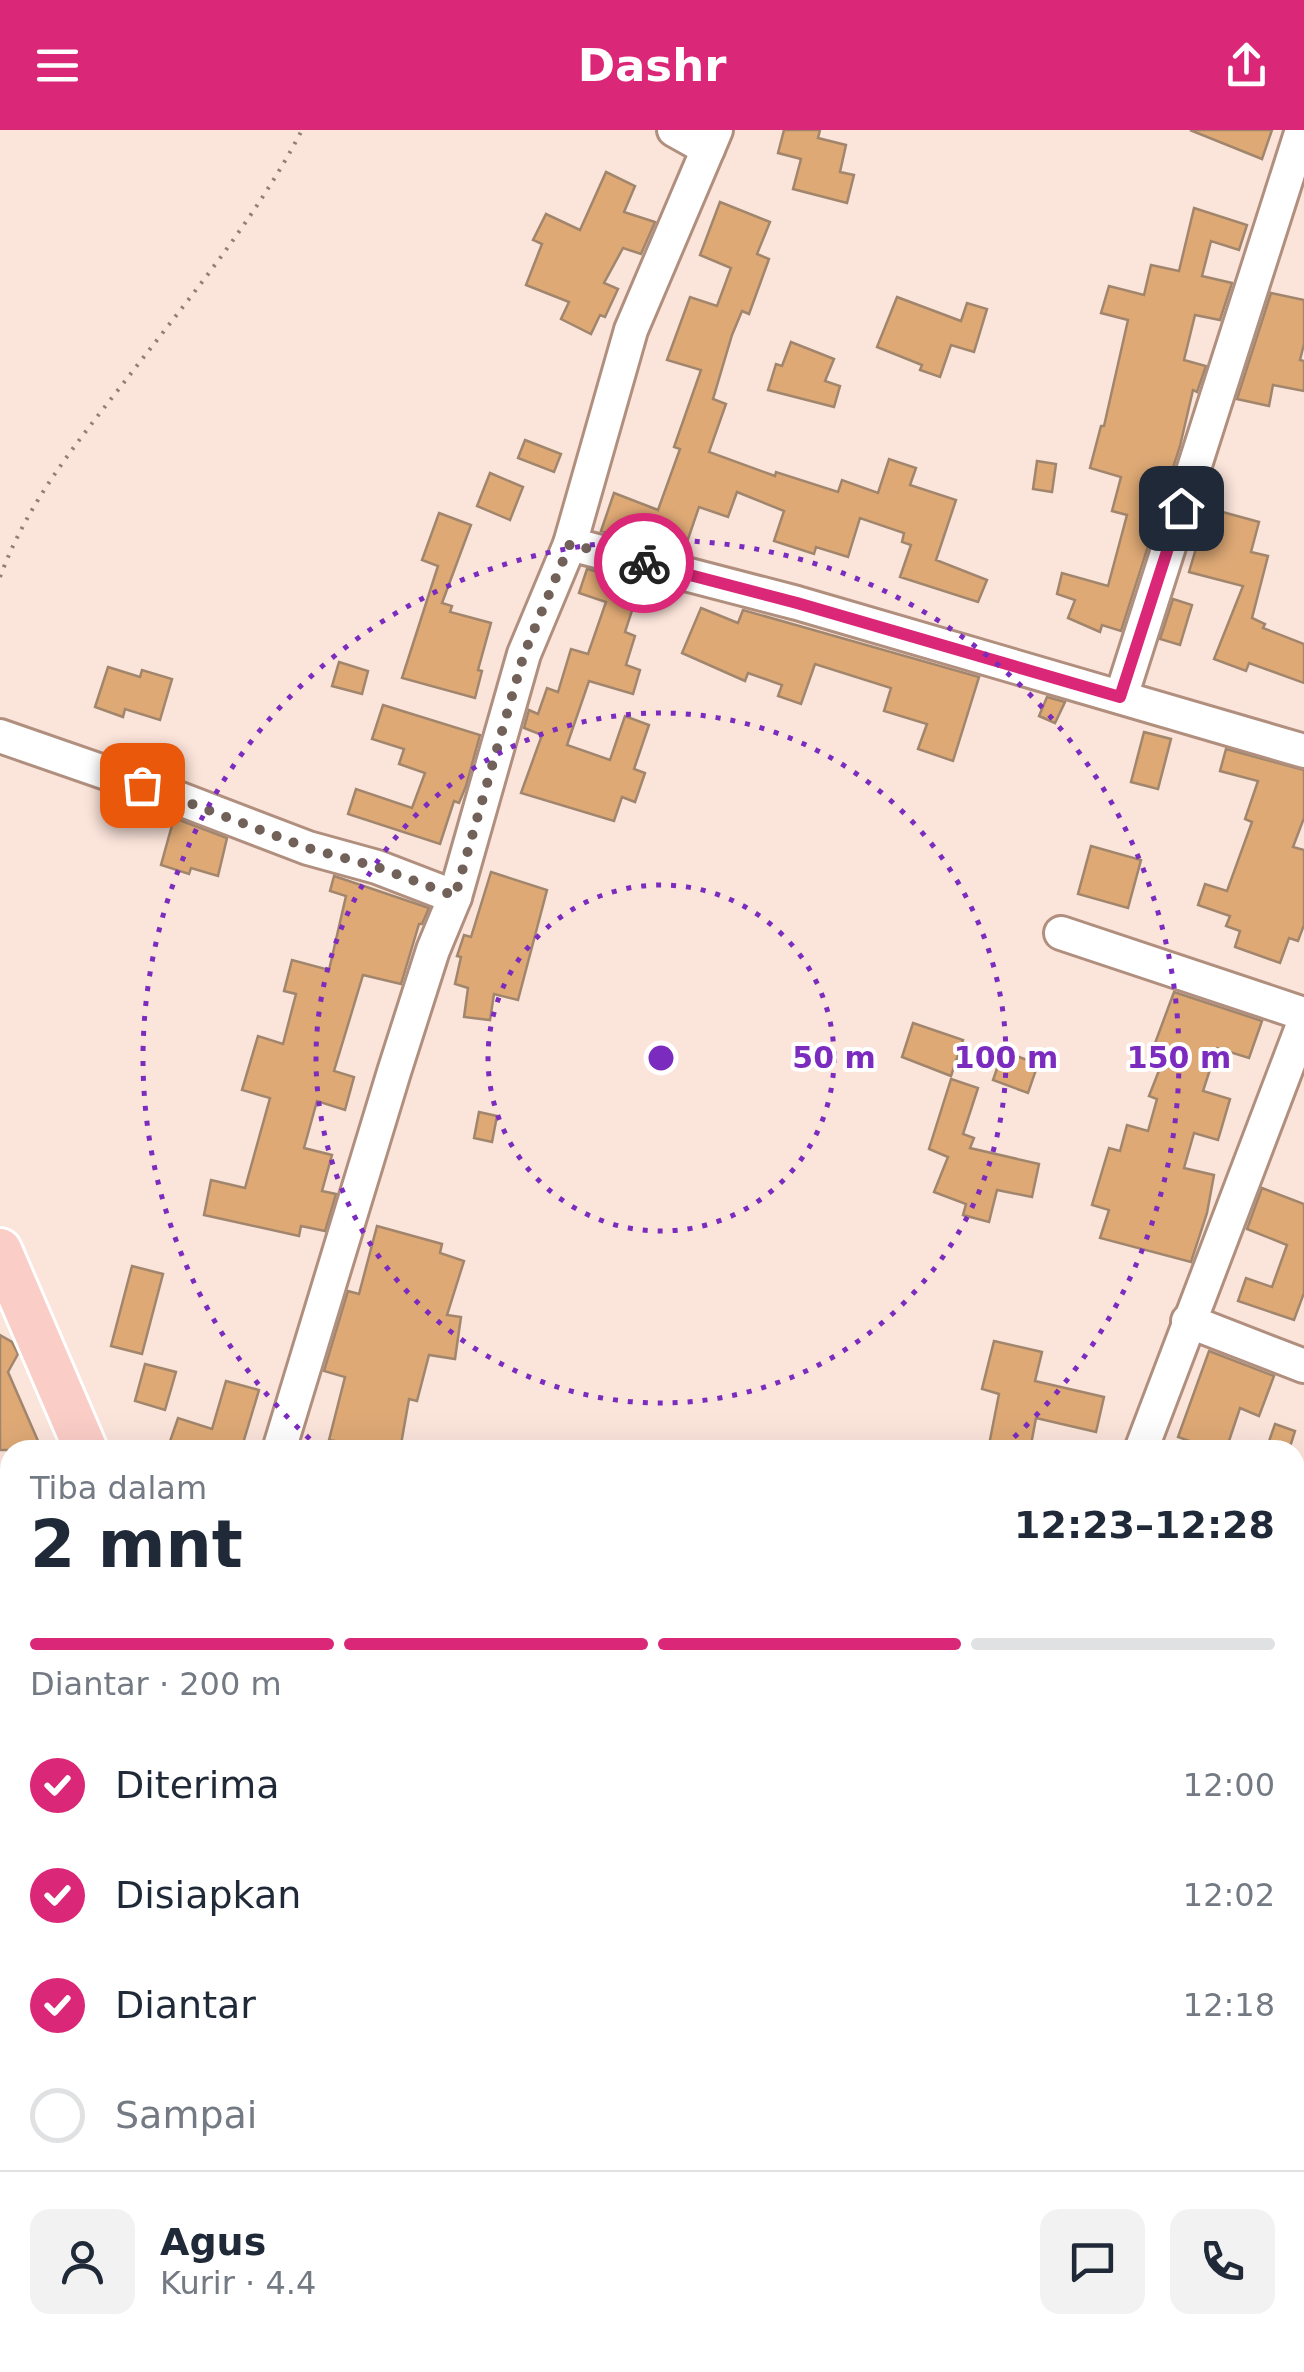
<!DOCTYPE html>
<html lang="id">
<head>
<meta charset="utf-8">
<style>
	:root { --surface:#fff; --page:#f2f2f3; --text:#1f2937; --muted:#747a83; --line:#e0e1e3; --accent:#db2777 }
	body { margin:0; font-family:"DejaVu Sans",sans-serif; background:var(--page); color:var(--text); height:100vh; display:flex; flex-direction:column; font-size:38px; white-space:nowrap }
	* { box-sizing:border-box; margin:0 }
	p { font-size:32px; color:var(--muted) }
	.icon { flex:none; width:55px; height:55px; fill:none; stroke:currentColor; stroke-width:2; stroke-linecap:round; stroke-linejoin:round }
	.map { position:relative; flex:1; overflow:hidden }
	.panel { position:absolute; left:0px; top:1310px; width:1305px; height:932px; display:flex; flex-direction:column; background:var(--surface); border-radius:30px 30px 0 0; box-shadow:0 10px 40px #0002 }
	.panel>* { flex:none }
	.pin { position:absolute; display:grid; place-items:center; width:85px; height:85px; color:#fff; margin:-42px; border-radius:20px; box-shadow:0 5px 15px #0006 }
	.courier { position:absolute; display:grid; place-items:center; width:100px; height:100px; margin:-50px; border:8px solid #db2777; border-radius:50%; background:#fff; color:#222; box-shadow:0 2px 12px #0007 }
	.head em { font-style:normal; font-weight:600 }
	.head div { display:flex; flex-direction:column-reverse }
	.head { display:flex; align-items:center; justify-content:space-between; height:170px; padding:0 30px }
	h1 { font-size:65px; font-weight:600; line-height:75px }
	.bar { display:grid; grid-template-columns:repeat(4,1fr); gap:15px 10px; align-content:center; height:120px; padding:0 30px }
	.bar i { height:12px; border-radius:8px; background:var(--line) }
	.bar .selected { background:var(--accent) }
	.bar p { grid-column:span 4 }
	.line { display:flex; align-items:center; gap:25px; padding:0 30px; border-top:2px solid var(--line) }
	.line div { flex:1 }
	.round { display:grid; place-items:center; flex:none; width:105px; height:105px; border-radius:20px; background:var(--page) }
	ol { padding:0 30px; list-style:none }
	li { display:flex; align-items:center; gap:30px; height:110px }
	li p { margin-inline-start:auto }
	li .icon { padding:10px; border-radius:50%; background:var(--accent); color:#fff; stroke-width:4 }
	li:last-child { color:var(--muted) }
	li i { width:55px; height:55px; border:5px solid var(--line); border-radius:50% }
	header { display:flex; justify-content:space-between; align-items:center; height:130px; padding:0 30px; background:var(--accent); color:#fff; font-size:45px; font-weight:600 }
	.map>svg:first-child { display:block }
	.building { fill:#dea975; stroke:#a1866d; stroke-width:2.5 }
	.lines { fill:none; stroke-linecap:round; stroke-linejoin:round }
	.minor-casing { stroke:#b18f7e; stroke-width:38 }
	.major-casing { stroke:#fff; stroke-width:48 }
	.path { stroke:#917f77; stroke-width:4; stroke-dasharray:2.5 8; stroke-linecap:butt }
	.minor { stroke:#fff; stroke-width:32 }
	.major { stroke:#fbcdc7; stroke-width:42 }
	.done { stroke:#716159; stroke-width:10; stroke-dasharray:0 18 }
	.route { stroke:#db2777; stroke-width:12 }
	.ring { fill:none; stroke:#7b2cbf; stroke-width:5; stroke-dasharray:5 10 }
	.centre { fill:#7b2cbf; stroke:#fff; stroke-width:5 }
	.ring-label { font-size:30px; text-anchor:middle; font-weight:bold; fill:#7b2cbf; stroke:#fff; stroke-width:8; stroke-linejoin:round; paint-order:stroke }
</style>
</head>
<body>
<header><svg class="icon" aria-label="menu" viewBox="0 0 24 24"><path d="M4 6h16M4 12h16M4 18h16"/></svg>Dashr<svg class="icon" aria-label="share" viewBox="0 0 24 24"><path d="M12 15V3M7 8l5-5 5 5M5 13v7h14v-7"/></svg></header>
<div class="map">
<svg width="1304" height="2242" viewBox="0 0 1304 2242">
	<rect width="100%" height="100%" fill="#fbe4da"/>
	<g class="building">
		<path d="M 784,0 L 820,0 L 818,8 L 846,15 L 840,42 L 854,45 L 847,73 L 793,59 L 801,29 L 778,23 Z"/>
		<path d="M 1190,0 L 1272,0 L 1262,29 Z"/>
		<path d="M 606,42 L 635,56 L 624,82 L 655,92 L 641,124 L 623,118 L 604,153 L 618,159 L 605,187 L 600,185 L 591,204 L 561,189 L 569,172 L 526,155 L 542,114 L 533,110 L 546,84 L 580,100 Z"/>
		<path d="M 720,72 L 770,92 L 757,124 L 769,129 L 749,184 L 742,181 L 732,205 L 713,269 L 726,274 L 709,322 L 775,346 L 776,342 L 838,362 L 842,350 L 878,363 L 889,329 L 916,338 L 910,355 L 956,370 L 936,430 L 987,450 L 978,472 L 900,447 L 911,415 L 902,412 L 904,403 L 860,388 L 848,427 L 816,417 L 814,424 L 774,411 L 784,381 L 737,362 L 728,387 L 699,377 L 686,415 L 653,404 L 650,414 L 601,401 L 614,363 L 658,380 L 680,319 L 674,317 L 701,240 L 667,230 L 690,167 L 717,176 L 731,138 L 700,125 Z"/>
		<path d="M 1194,78 L 1247,95 L 1239,120 L 1211,111 L 1202,146 L 1232,153 L 1220,190 L 1195,185 L 1184,230 L 1206,236 L 1197,262 L 1193,260 L 1180,316 L 1121,501 L 1102,495 L 1100,502 L 1068,488 L 1075,470 L 1057,464 L 1062,443 L 1108,456 L 1127,385 L 1112,381 L 1121,347 L 1090,338 L 1101,296 L 1104,296 L 1128,190 L 1101,183 L 1109,156 L 1144,165 L 1151,135 L 1179,141 Z"/>
		<path d="M 1271,163 L 1304,170 L 1304,214 L 1300,230 L 1304,231 L 1304,261 L 1273,255 L 1269,276 L 1237,269 Z"/>
		<path d="M 897,167 L 961,191 L 967,173 L 987,179 L 974,222 L 951,215 L 940,247 L 920,240 L 922,235 L 877,217 Z"/>
		<path d="M 791,212 L 834,229 L 825,251 L 840,256 L 834,277 L 768,260 L 776,234 L 782,236 Z"/>
		<path d="M 525,310 L 561,324 L 554,342 L 518,328 Z"/>
		<path d="M 1037,331 L 1056,334 L 1052,362 L 1033,359 Z"/>
		<path d="M 490,343 L 523,357 L 510,390 L 477,376 Z"/>
		<path d="M 1208,378 L 1259,392 L 1251,422 L 1268,426 L 1252,488 L 1265,494 L 1263,498 L 1304,514 L 1304,553 L 1249,533 L 1246,541 L 1214,529 L 1243,456 L 1189,442 Z"/>
		<path d="M 439,383 L 471,395 L 442,473 L 452,476 L 450,482 L 491,493 L 478,540 L 482,541 L 475,568 L 402,548 L 438,436 L 422,430 Z"/>
		<path d="M 587,439 L 641,453 L 625,502 L 635,506 L 626,535 L 640,540 L 633,564 L 589,551 L 567,615 L 610,630 L 625,586 L 649,595 L 634,639 L 645,643 L 635,672 L 622,667 L 614,691 L 521,663 L 542,605 L 524,598 L 529,580 L 538,584 L 547,558 L 558,562 L 571,519 L 588,524 L 606,472 L 579,463 Z"/>
		<path d="M 1173,469 L 1192,475 L 1180,515 L 1160,509 Z"/>
		<path d="M 701,478 L 738,493 L 743,480 L 979,547 L 953,631 L 918,619 L 927,594 L 884,581 L 891,558 L 815,534 L 801,574 L 778,566 L 782,555 L 748,543 L 745,551 L 682,523 Z"/>
		<path d="M 339,532 L 368,541 L 362,564 L 332,556 Z"/>
		<path d="M 108,537 L 140,547 L 142,540 L 172,549 L 160,590 L 125,579 L 123,587 L 95,577 Z"/>
		<path d="M 1047,567 L 1065,572 L 1055,593 L 1039,586 Z"/>
		<path d="M 383,575 L 480,605 L 466,656 L 459,673 L 454,671 L 440,714 L 348,684 L 356,659 L 412,678 L 425,643 L 399,634 L 404,619 L 372,609 Z"/>
		<path d="M 1144,602 L 1171,609 L 1158,659 L 1131,652 Z"/>
		<path d="M 1226,619 L 1304,640 L 1304,688 L 1293,717 L 1304,720 L 1304,795 L 1298,811 L 1289,808 L 1280,833 L 1235,817 L 1240,801 L 1226,796 L 1230,786 L 1198,775 L 1205,754 L 1227,761 L 1252,692 L 1245,689 L 1258,651 L 1220,641 Z"/>
		<path d="M 174,688 L 227,708 L 218,746 L 191,738 L 189,744 L 161,735 Z"/>
		<path d="M 1091,716 L 1141,730 L 1128,778 L 1078,764 Z"/>
		<path d="M 491,742 L 547,760 L 518,870 L 494,864 L 490,890 L 464,887 L 468,858 L 455,854 L 461,827 L 457,826 L 464,805 L 471,807 Z"/>
		<path d="M 334,746 L 429,778 L 422,794 L 419,794 L 401,854 L 363,845 L 334,941 L 354,947 L 345,980 L 317,971 L 304,1018 L 332,1025 L 322,1061 L 336,1064 L 325,1101 L 301,1096 L 299,1106 L 204,1085 L 211,1050 L 245,1058 L 270,968 L 242,960 L 258,906 L 283,914 L 296,864 L 284,861 L 292,830 L 329,840 L 346,766 L 330,761 Z"/>
		<path d="M 1174,862 L 1262,891 L 1249,928 L 1217,918 L 1203,961 L 1230,969 L 1218,1010 L 1194,1003 L 1184,1038 L 1214,1045 L 1207,1083 L 1191,1132 L 1100,1108 L 1109,1080 L 1092,1075 L 1109,1018 L 1120,1021 L 1127,995 L 1148,1001 L 1157,969 L 1149,966 L 1167,920 L 1154,916 Z"/>
		<path d="M 913,893 L 963,910 L 951,946 L 902,927 Z"/>
		<path d="M 1003,921 L 1038,934 L 1028,963 L 993,950 Z"/>
		<path d="M 951,949 L 978,958 L 963,1004 L 974,1008 L 970,1018 L 1039,1034 L 1032,1067 L 997,1060 L 989,1092 L 963,1085 L 966,1074 L 934,1062 L 948,1027 L 929,1019 Z"/>
		<path d="M 479,982 L 497,986 L 492,1012 L 474,1008 Z"/>
		<path d="M 1262,1058 L 1304,1074 L 1304,1163 L 1294,1190 L 1238,1171 L 1246,1148 L 1272,1157 L 1287,1115 L 1247,1099 Z"/>
		<path d="M 377,1096 L 442,1114 L 440,1123 L 464,1131 L 447,1185 L 461,1187 L 455,1229 L 429,1225 L 417,1271 L 409,1269 L 400,1320 L 381,1320 L 329,1310 L 345,1247 L 324,1241 L 348,1161 L 359,1164 Z"/>
		<path d="M 132,1136 L 163,1144 L 142,1224 L 111,1216 Z"/>
		<path d="M 0,1205 L 12,1212 L 18,1224 L 8,1242 L 42,1320 L 0,1320 Z"/>
		<path d="M 994,1211 L 1042,1222 L 1035,1251 L 1104,1267 L 1096,1302 L 1036,1288 L 1030,1320 L 988,1320 L 999,1264 L 982,1259 Z"/>
		<path d="M 1209,1221 L 1274,1246 L 1259,1286 L 1240,1278 L 1226,1320 L 1215,1320 L 1178,1307 Z"/>
		<path d="M 145,1234 L 176,1242 L 165,1280 L 135,1271 Z"/>
		<path d="M 226,1251 L 259,1260 L 241,1320 L 167,1320 L 178,1288 L 212,1299 Z"/>
		<path d="M 1275,1294 L 1295,1301 L 1289,1320 L 1266,1320 Z"/>
	</g>
	<g class="lines">
		<g class="minor-casing">
			<g id="minor">
				<path d="M 674,0 L 708,19"/>
				<path d="M 570,414 L 797,473 L 1304,621"/>
				<path d="M 1121,567 L 1302,0"/>
				<path d="M 0,606 L 167,664 L 308,718 L 377,737 L 455,767"/>
				<path d="M 1061,803 L 1304,884"/>
				<path d="M 1188,1191 L 1304,1236"/>
				<path d="M 279,1320 L 394,942 L 433,820 L 455,767 L 524,524 L 570,414 L 631,200 L 716,0"/>
				<path d="M 1141,1320 L 1304,892"/>
				<path d="M 0,1443 L 10,1450"/>
				<path d="M 0,1858 L 10,1844"/>
				<path d="M 359,2242 L 364,2232"/>
				<path d="M 802,2242 L 806,2232"/>
			</g>
		</g>
		<g class="major-casing">
			<g id="major">
				<path d="M 0,1120 L 86,1320"/>
				<path d="M 423,2232 L 426,2242"/>
			</g>
		</g>
		<path class="path" d="M 0,447 C 27,374 74,316 122,255 C 185,173 254,92 302,0"/>
		<use href="#minor" class="minor"/>
		<use href="#major" class="major"/>
	</g>
	<g class="lines">
		<path class="done" d="M 142,655 L 308,718 L 377,737 L 455,766 L 524,524 L 570,414 L 644,433"/>
		<path class="route" d="M 644,433 L 797,473 L 1120,567 L 1181,378"/>
	</g>
	<g class="ring">
		<circle cx="661" cy="928" r="173"/>
		<circle cx="661" cy="928" r="345"/>
		<path d="M321 1319A518 518 0 1 1 1001 1319"/>
	</g>
	<circle cx="661" cy="928" r="15" class="centre"/>
	<g class="ring-label">
		<text x="834" y="938">50 m</text>
		<text x="1006" y="938">100 m</text>
		<text x="1179" y="938">150 m</text>
	</g>
</svg>
<div class="pin" style="left:142px;top:655px;background:#ea580c"><svg class="icon" aria-label="bag" viewBox="0 0 24 24"><path d="M5 8h14l-1 12H6zM9 8a3 3 0 0 1 6 0"/></svg></div>
<div class="pin" style="left:1181px;top:378px;background:#1f2937"><svg class="icon" aria-label="home" viewBox="0 0 24 24"><path d="M3 11l9-7 9 7M6 9v11h12V9"/></svg></div>
<div class="courier" style="left:644px;top:433px"><svg class="icon" aria-label="bike" viewBox="0 0 24 24"><circle cx="6" cy="16" r="4"/><circle cx="18" cy="16" r="4"/><path d="M6 16l4-8h5l3 8M10 8l3 8H6M13 5h3"/></svg></div>
<section class="panel">
<div class="head"><div><h1>2 mnt</h1><p>Tiba dalam</p></div><em>12:23–12:28</em></div>
<div class="bar"><i class="selected"></i><i class="selected"></i><i class="selected"></i><i></i><p>Diantar · 200 m</p></div>
<ol>
<li><svg class="icon" aria-label="check" viewBox="0 0 24 24"><path d="M5 12l5 5 9-10"/></svg>Diterima<p>12:00</p></li>
<li><svg class="icon" aria-label="check" viewBox="0 0 24 24"><path d="M5 12l5 5 9-10"/></svg>Disiapkan<p>12:02</p></li>
<li><svg class="icon" aria-label="check" viewBox="0 0 24 24"><path d="M5 12l5 5 9-10"/></svg>Diantar<p>12:18</p></li>
<li><i></i>Sampai</li>
</ol>
<div class="line" style="height:180px"><a class="round"><svg class="icon" aria-label="person" viewBox="0 0 24 24"><circle cx="12" cy="8" r="4"/><path d="M4 21q1-7 8-7t8 7"/></svg></a><div><b>Agus</b><p>Kurir · 4.4</p></div><a class="round"><svg class="icon" aria-label="chat" viewBox="0 0 24 24"><path d="M4 5h16v11H9l-5 4z"/></svg></a><a class="round"><svg class="icon" aria-label="phone" viewBox="0 0 24 24"><path d="M5 4h4l2 5-3 2q2 4 5 5l2-3 5 2v4C11 20 4 13 5 4z"/></svg></a></div>
</section>
</div>
</body>
</html>
